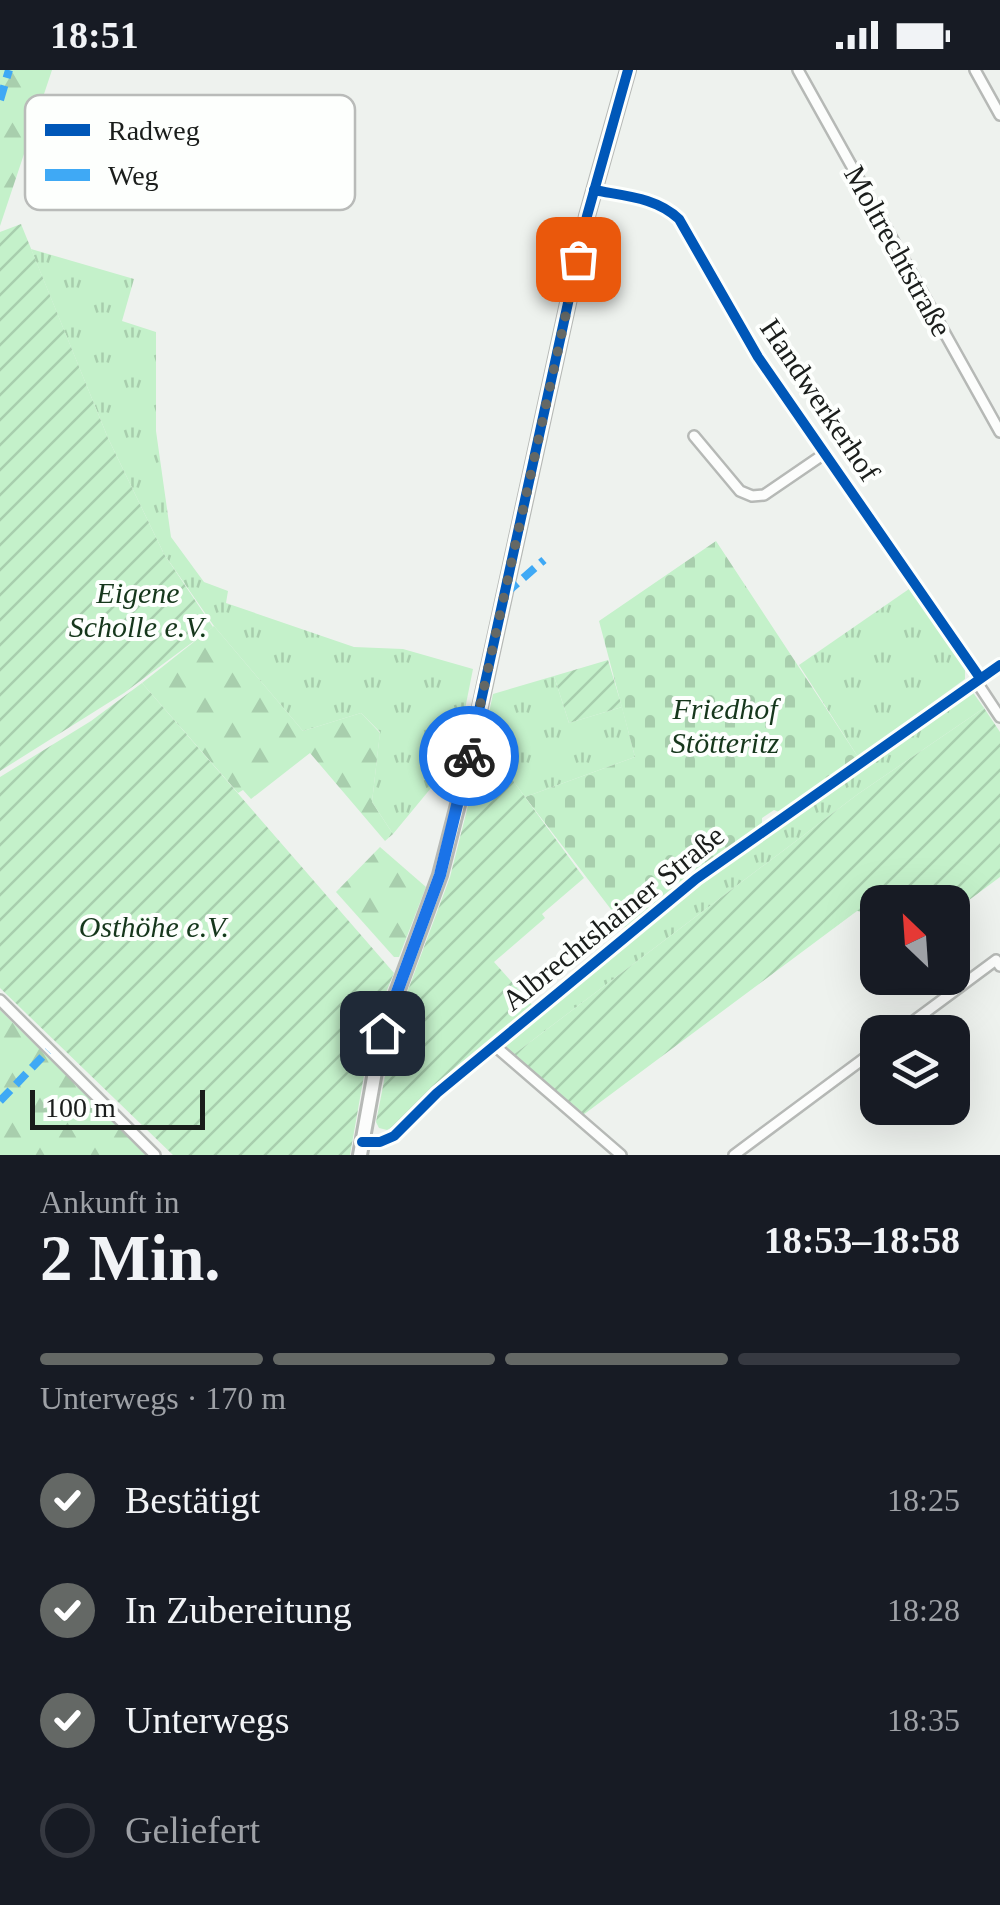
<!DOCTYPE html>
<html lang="de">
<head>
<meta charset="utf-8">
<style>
	:root { --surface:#171b24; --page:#242831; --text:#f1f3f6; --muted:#9ea1a6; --line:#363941; --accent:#646865 }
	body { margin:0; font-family:"Times New Roman",serif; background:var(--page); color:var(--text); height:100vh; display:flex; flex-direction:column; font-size:38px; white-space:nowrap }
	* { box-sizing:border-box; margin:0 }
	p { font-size:32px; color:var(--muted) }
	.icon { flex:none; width:55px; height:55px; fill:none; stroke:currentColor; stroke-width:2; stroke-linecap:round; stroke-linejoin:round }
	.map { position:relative; height:1085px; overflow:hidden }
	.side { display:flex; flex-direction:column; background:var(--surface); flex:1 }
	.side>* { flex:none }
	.needle { width:65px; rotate:335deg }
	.controls { position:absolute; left:860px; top:815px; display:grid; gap:20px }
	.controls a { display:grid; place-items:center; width:110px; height:110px; border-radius:20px; background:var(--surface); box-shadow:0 10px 40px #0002; font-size:50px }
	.scale { position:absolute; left:30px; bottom:25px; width:175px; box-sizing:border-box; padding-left:10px; border:5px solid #1a1d1b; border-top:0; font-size:28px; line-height:35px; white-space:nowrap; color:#1a1d1b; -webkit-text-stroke:8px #fdfffd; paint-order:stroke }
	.pin { position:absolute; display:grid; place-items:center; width:85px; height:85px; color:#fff; margin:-42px; border-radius:20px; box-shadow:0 5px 15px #0006 }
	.courier { position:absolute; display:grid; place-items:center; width:100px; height:100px; margin:-50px; border:8px solid #1a73e8; border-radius:50%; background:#fff; color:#222; box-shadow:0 2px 12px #0007 }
	.overview em { font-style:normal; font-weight:600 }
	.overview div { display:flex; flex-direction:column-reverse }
	.overview { display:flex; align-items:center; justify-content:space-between; height:170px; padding:0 40px }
	h1 { font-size:65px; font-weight:600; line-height:75px }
	.bar { display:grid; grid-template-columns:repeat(4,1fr); gap:15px 10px; align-content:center; height:120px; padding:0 40px }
	.bar i { height:12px; border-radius:8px; background:var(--line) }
	.bar .selected { background:var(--accent) }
	.bar p { grid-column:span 4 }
	ol { padding:0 40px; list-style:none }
	li { display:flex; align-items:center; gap:30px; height:110px }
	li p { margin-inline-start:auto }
	li .icon { padding:10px; border-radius:50%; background:var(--accent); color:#fff; stroke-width:4 }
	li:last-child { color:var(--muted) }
	li i { width:55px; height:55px; border:5px solid var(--line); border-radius:50% }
	.status { display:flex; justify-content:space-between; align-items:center; height:70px; padding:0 50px; background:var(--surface); direction:ltr }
	.status svg { height:28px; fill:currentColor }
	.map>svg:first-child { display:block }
	.grass { fill:url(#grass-tufts) }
	.forest { fill:url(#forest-firs) }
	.cemetery { fill:url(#cemetery-stones) }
	.garden { fill:url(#garden-furrows) }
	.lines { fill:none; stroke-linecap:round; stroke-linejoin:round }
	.minor-casing { stroke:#b6b9b6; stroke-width:14 }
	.secondary-casing { stroke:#b6b9b6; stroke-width:18 }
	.minor { stroke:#fcfdfc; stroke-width:9 }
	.secondary { stroke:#fcfdfc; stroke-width:12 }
	.quiet { stroke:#3fa9f5; stroke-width:8; stroke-dasharray:15 8; stroke-linecap:butt }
	.cycleway-casing { stroke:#fdfffd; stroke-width:16 }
	.cycleway { stroke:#0057b8; stroke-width:10 }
	.done { stroke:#646865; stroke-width:10; stroke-dasharray:0 18 }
	.route { stroke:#1a73e8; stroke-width:12 }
	.labels { text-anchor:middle; stroke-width:8; stroke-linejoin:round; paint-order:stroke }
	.street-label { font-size:30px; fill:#1a1d1b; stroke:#fdfffd }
	.park-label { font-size:30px; font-style:italic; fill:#16371c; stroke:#fdfffd }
	.key { fill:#fdfffd; stroke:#b9bbb9; stroke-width:2.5 }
	.key-label { font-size:28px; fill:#1a1d1b }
</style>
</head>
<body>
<div class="status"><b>18:51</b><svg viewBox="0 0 49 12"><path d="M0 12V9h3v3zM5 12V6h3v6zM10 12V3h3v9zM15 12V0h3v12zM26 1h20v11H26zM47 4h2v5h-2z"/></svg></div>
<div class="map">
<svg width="1000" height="1085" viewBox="0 0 1000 1085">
	<defs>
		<pattern id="grass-tufts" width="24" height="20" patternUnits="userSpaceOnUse" patternTransform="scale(2.5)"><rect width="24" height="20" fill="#c4f1ca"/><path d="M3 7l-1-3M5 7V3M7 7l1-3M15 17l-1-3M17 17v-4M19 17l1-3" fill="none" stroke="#a8cead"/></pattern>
		<pattern id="forest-firs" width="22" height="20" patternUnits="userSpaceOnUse" patternTransform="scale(2.5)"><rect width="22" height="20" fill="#c4f1ca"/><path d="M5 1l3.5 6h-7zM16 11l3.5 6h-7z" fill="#a8cead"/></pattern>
		<pattern id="cemetery-stones" width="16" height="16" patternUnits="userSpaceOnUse" patternTransform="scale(2.5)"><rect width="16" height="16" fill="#c4f1ca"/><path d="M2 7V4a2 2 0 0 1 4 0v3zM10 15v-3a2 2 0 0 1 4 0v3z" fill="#a8cead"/></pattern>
		<pattern id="garden-furrows" width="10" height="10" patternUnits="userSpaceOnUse" patternTransform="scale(2.5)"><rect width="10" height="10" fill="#c4f1ca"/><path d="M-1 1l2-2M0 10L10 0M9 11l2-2" fill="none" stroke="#a8cead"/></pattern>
	</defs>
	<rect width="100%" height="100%" fill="#eef2ee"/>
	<g class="grass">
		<path d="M 31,179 L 134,209 L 122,251 L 156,262 L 156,361 L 171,467 L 204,512 L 228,521 L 226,533 L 354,577 L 403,579 L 473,599 L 455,689 L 393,764 L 372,732 L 380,662 L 361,643 L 303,661 L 214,556 L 164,484 L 108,368 Z"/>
		<path d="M 909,519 L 965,596 L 965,609 L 858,687 L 799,595 Z"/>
		<path d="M 554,606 L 569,653 L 622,637 L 635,687 L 525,727 L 506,701 L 475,708 L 493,624 Z"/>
		<path d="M 972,621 L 984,638 L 858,724 L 513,985 L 503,977 L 698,812 Z"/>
	</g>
	<g class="forest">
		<path d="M 0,0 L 52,0 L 0,156 Z"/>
		<path d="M 214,556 L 303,661 L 361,643 L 380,663 L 372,732 L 393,764 L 385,771 L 310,683 L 251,729 L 243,720 L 238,723 L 142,613 Z"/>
		<path d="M 380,777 L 426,817 L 399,887 L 394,887 L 336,822 Z"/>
		<path d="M 0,940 L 147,1085 L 0,1085 Z"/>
	</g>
	<path class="cemetery" d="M 716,471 L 858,687 L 779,742 L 774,740 L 762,748 L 762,753 L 691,805 L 626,859 L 525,727 L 635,687 L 599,551 Z"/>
	<g class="garden">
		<path d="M 21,154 L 108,368 L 164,484 L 213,557 L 124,623 L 0,701 L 0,162 Z"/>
		<path d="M 608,590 L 622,637 L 569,653 L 554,606 Z"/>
		<path d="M 142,613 L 394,903 L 373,954 L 350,1085 L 173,1085 L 0,918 L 0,707 L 91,651 Z"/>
		<path d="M 984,638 L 1000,662 L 1000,807 L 953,842 L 952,832 L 878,832 L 877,844 L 857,841 L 583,1045 L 513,985 L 858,724 Z"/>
		<path d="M 506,701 L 584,808 L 542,844 L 545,848 L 494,892 L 533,936 L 442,1009 L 394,1056 L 387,1060 L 379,1058 L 376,1052 L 395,955 L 450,807 L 475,708 Z"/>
	</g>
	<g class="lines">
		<g class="minor-casing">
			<g id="minor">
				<path d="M 798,0 L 1000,362"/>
				<path d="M 975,0 L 1000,45"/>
				<path d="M 594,120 C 624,126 656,127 679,149 L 758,287 L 980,608"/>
				<path d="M 694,366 L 740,421 L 752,426 L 764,425 L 824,384"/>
				<path d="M 976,611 L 1000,647"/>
				<path d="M 0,930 L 155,1085"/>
				<path d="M 899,962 L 996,890 L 1000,896"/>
				<path d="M 495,976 L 621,1085"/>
				<path d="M 362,1072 L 380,1072 L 394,1066 L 437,1023 L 696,809 L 1000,595"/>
				<path d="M 734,1085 L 878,978"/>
			</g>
		</g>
		<g class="secondary-casing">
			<path id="secondary" d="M 360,1085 L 382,963 L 440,805 L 463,715 L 587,146 L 628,0"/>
		</g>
		<use href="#minor" class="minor"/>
		<use href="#secondary" class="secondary"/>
		<g class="quiet">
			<path d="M 0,30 L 9,0"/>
			<path d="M 506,523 L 544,490"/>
			<path d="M 0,1031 L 48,981"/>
		</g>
		<g class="cycleway-casing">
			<g id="cycleway">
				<path d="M 594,120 C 624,126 656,127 679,149 L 758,287 L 980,608"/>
				<path d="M 471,677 L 587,146 L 628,0"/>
				<path d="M 362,1072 L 380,1072 L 394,1066 L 437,1023 L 696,809 L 1000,595"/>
			</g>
		</g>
		<use href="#cycleway" class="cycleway"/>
	</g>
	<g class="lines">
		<path class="done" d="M 469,686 L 578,189"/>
		<path class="route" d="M 382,963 L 440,805 L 469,686"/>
	</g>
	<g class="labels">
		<g class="street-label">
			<text transform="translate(898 181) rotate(61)" y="10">Moltrechtstraße</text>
			<text transform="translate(820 330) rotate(56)" y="10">Handwerkerhof</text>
			<text transform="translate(613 848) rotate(-39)" y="10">Albrechtshainer Straße</text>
		</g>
		<g class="park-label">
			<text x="138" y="533">Eigene<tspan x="138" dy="34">Scholle e.V.</tspan></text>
			<text x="725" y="649">Friedhof<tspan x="725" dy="34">Stötteritz</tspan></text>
			<text x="154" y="867">Osthöhe e.V.</text>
		</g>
	</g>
	<rect x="25" y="25" width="330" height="115" rx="15" class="key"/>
	<rect x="45" y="54" width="45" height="12" fill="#0057b8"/>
	<rect x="45" y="99" width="45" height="12" fill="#3fa9f5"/>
	<g class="key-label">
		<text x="108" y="70">Radweg</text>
		<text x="108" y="115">Weg</text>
	</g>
</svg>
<div class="controls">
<a><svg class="needle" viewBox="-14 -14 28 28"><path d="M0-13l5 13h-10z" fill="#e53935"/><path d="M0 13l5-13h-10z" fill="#9ea1a6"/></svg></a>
<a><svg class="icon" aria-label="layers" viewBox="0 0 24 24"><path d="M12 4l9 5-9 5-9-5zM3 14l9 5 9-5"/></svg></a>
</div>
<div class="scale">100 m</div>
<div class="pin" style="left:578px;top:189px;background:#ea580c"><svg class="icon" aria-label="bag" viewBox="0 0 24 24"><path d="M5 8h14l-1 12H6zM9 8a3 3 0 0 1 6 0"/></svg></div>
<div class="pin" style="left:382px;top:963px;background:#1f2937"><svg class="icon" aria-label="home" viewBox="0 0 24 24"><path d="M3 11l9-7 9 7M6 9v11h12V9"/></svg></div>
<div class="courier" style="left:469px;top:686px"><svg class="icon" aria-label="bike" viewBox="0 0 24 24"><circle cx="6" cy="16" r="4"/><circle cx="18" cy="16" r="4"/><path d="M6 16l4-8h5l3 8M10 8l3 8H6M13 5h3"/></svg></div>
</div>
<section class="side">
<div class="overview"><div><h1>2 Min.</h1><p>Ankunft in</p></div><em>18:53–18:58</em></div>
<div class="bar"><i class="selected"></i><i class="selected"></i><i class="selected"></i><i></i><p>Unterwegs · 170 m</p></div>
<ol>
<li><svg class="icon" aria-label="check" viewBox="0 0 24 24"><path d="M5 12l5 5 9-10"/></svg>Bestätigt<p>18:25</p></li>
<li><svg class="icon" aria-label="check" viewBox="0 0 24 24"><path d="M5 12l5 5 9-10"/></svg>In Zubereitung<p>18:28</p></li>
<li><svg class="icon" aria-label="check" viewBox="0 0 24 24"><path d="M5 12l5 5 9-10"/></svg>Unterwegs<p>18:35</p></li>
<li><i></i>Geliefert</li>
</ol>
</section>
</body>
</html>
